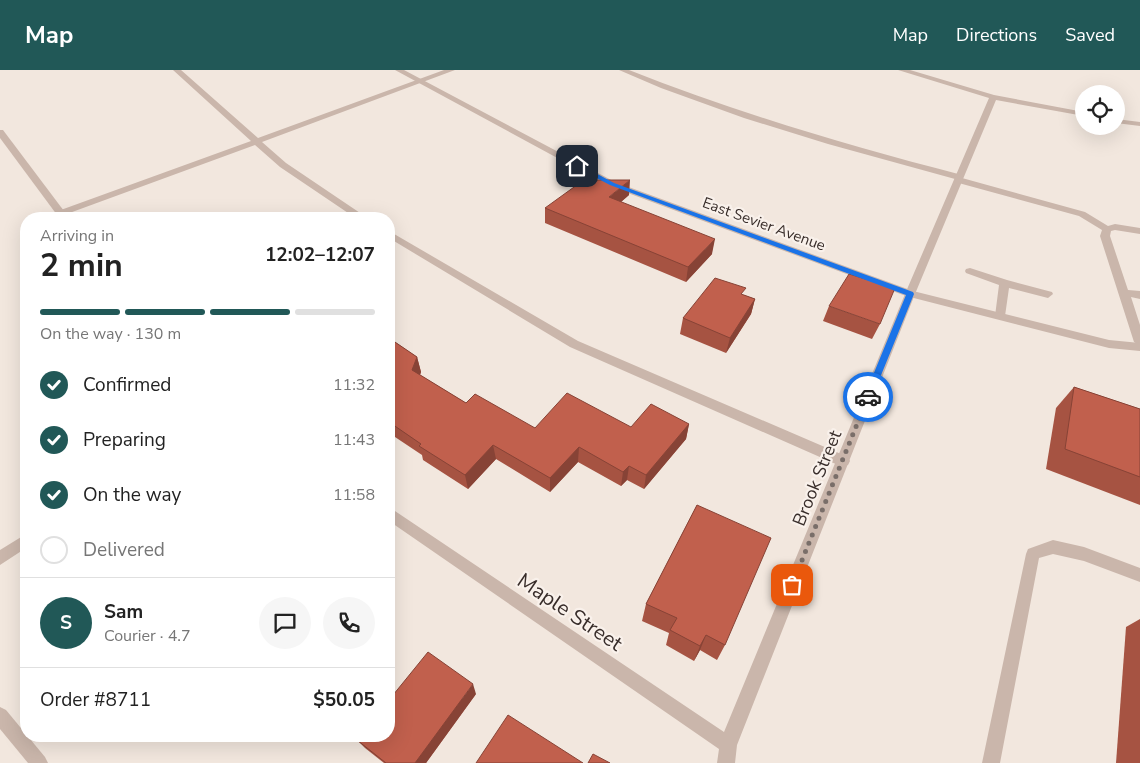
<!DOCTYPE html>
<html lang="en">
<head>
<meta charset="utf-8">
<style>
	:root { --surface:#fff; --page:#f6f6f6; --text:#222; --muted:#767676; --line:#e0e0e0; --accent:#215857 }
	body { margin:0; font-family:"Nunito Sans",sans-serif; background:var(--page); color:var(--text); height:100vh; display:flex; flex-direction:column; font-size:19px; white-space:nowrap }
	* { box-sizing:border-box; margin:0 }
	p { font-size:16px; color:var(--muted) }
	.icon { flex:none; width:28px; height:28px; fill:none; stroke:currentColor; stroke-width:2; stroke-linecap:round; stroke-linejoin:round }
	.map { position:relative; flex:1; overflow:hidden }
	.details { position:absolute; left:20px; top:142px; width:375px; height:530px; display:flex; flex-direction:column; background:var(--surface); border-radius:20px; box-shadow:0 5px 20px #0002 }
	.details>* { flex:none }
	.buttons { position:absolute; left:1075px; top:15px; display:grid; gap:10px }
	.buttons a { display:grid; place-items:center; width:50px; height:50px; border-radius:50%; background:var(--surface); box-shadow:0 5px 20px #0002; font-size:25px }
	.pin { position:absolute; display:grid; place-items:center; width:42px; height:42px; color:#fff; margin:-21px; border-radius:10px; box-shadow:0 2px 8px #0006 }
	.courier { position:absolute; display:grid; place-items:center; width:50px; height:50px; margin:-25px; border:4px solid #1a73e8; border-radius:50%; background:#fff; color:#222; box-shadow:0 1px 6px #0007 }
	.headline em { font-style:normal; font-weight:700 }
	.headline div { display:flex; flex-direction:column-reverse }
	.headline { display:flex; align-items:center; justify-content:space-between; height:85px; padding:0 20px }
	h1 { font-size:32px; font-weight:700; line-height:38px }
	.bar { display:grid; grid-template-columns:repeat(4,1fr); gap:8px 5px; align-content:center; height:60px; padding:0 20px }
	.bar i { height:6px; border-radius:4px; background:var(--line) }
	.bar .on { background:var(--accent) }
	.bar p { grid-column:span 4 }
	.line { display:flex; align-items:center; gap:12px; padding:0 20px; border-top:1px solid var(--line) }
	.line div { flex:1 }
	.round { display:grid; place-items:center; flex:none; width:52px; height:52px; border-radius:26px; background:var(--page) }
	ol { padding:0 20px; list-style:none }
	li { display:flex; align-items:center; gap:15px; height:55px }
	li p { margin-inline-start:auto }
	li .icon { padding:5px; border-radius:50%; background:var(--accent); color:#fff; stroke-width:4 }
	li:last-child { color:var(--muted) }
	li i { width:28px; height:28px; border:2px solid var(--line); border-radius:50% }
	header { display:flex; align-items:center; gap:30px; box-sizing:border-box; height:70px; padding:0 25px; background:var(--accent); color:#fff }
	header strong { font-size:24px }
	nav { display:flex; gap:28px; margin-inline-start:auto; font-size:18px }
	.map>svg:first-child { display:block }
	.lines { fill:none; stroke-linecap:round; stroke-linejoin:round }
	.service { fill:#cab6ab; fill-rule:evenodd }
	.minor { fill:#cab6ab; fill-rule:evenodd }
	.tertiary { fill:#cab6ab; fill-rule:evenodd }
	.wall { fill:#a65342 }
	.shaded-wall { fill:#874336 }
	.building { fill:#c1604d; stroke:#874336 }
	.route { fill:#1a73e8 }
	.done { stroke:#796e69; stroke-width:5; stroke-dasharray:0 9 }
	.labels { text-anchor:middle; stroke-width:4.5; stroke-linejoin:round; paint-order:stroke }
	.far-street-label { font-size:15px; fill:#382d2a; stroke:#f9f1eb }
	.street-label { font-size:18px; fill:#382d2a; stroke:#f9f1eb }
	.near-street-label { font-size:21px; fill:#382d2a; stroke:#f9f1eb }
</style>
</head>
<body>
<header>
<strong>Map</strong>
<nav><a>Map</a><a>Directions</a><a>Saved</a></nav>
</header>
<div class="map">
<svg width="1140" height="693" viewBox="0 0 1140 693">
	<rect width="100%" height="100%" fill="#f2e7de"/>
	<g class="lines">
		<g class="service">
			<path d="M 173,0 L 181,0 L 258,68 L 444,0 L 455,0 L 262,72 L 286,93 L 369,149 L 357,149 L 280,97 L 255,75 L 64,145 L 58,145 L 58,141 L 251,71 Z"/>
			<path d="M 619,0 L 629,0 C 738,43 849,76 962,105 L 962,108 L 1085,142 L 1108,156 L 1115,154 L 1140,158 L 1140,164 L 1115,160 L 1111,161 L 1110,166 L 1128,220 L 1140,221 L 1140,229 L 1131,227 L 1140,255 L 1140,276 L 1134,272 L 1100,166 L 1102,160 L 1079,146 L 955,112 L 955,109 L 828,74 L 744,48 L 661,18 Z"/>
			<path d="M 389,161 L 578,271 L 848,387 L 850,391 L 848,395 L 843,396 L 838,395 L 570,277 L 389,168 Z"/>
			<path d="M 970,198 L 1007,210 L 1052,222 L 1053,224 L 1048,228 L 1009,218 L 1005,246 L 1004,249 L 996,249 L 995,246 L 999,215 L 966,203 L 965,201 L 966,199 Z"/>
			<path d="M 1053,470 L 1084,477 L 1140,498 L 1140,512 L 1084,491 L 1053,484 L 1039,488 L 1000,693 L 982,693 L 1026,484 L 1028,479 Z"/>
			<path d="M 0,637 L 6,640 L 45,687 L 48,693 L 28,693 L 0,659 Z"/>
		</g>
		<g class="minor">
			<path d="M 898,0 L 910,0 L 994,25 L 1084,42 L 1084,46 L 996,30 L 915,224 L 737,675 L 735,693 L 717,693 L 719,679 L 389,451 L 389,437 L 724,662 L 905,224 L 989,28 Z"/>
			<path d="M 1116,49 L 1140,52 L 1140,56 L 1116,53 Z"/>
			<path d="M 0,60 L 3,60 L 70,149 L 60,149 L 0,68 Z"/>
			<path d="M 26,464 L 26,478 L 0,495 L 0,480 Z"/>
		</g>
		<path class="tertiary" d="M 395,0 L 404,0 L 615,112 L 913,221 L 1109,270 L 1140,273 L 1140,281 L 1109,278 L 906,226 L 609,116 Z"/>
	</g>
	<g class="wall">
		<path d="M 629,125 L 621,132 L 712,184 L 686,212 L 545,153 L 545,138 Z"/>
		<path d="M 744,225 L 755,229 L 751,244 L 726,283 L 680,264 L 683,248 Z"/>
		<path d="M 829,236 L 880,254 L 872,269 L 823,251 Z"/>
		<path d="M 389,268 L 417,287 L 421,302 L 420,305 L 466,333 L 535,358 L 631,357 L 689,354 L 686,369 L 644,419 L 627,410 L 621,416 L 578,392 L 550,422 L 496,389 L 468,419 L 423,390 L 422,385 L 389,363 Z"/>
		<path d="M 1074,317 L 1140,339 L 1140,435 L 1046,399 L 1056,338 Z"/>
		<path d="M 697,435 L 725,575 L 717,590 L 700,580 L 694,591 L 666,575 L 669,563 L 642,551 L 646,534 Z"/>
		<path d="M 1140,549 L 1140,693 L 1116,693 L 1126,557 Z"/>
		<path d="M 476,624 L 426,693 L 384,693 L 365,678 L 357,670 Z"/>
	</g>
	<g class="shaded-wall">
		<path d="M 630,110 L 629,125 L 608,143 L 609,127 Z"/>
		<path d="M 715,169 L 712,184 L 686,212 L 688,197 Z"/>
		<path d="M 755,229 L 751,244 L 726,283 L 730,268 Z"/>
		<path d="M 417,287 L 421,302 L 416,315 L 412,300 Z"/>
		<path d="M 689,354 L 686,369 L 644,419 L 646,405 Z"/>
		<path d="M 493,375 L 496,389 L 468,419 L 465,405 Z"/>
		<path d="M 579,377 L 578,392 L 550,422 L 550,408 Z"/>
		<path d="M 629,396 L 627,410 L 621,416 L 623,402 Z"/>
		<path d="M 389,563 L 393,570 L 389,574 Z"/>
		<path d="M 706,565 L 700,580 L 694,591 L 700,576 Z"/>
		<path d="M 473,614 L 476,624 L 426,693 L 415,693 Z"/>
	</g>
	<g class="building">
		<path d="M 591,110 L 630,110 L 609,127 L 715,169 L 688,197 L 545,138 L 581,112 L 585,114 Z"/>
		<path d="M 849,204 L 895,218 L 880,254 L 829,236 Z"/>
		<path d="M 715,208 L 746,218 L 741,224 L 755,229 L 730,268 L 683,248 Z"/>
		<path d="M 389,268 L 417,287 L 412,300 L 466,333 L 475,324 L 535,358 L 567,323 L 631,357 L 651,334 L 689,354 L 646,405 L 629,396 L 623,402 L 579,377 L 550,408 L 493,375 L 465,405 L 419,376 L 421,374 L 389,352 Z"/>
		<path d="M 1074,317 L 1140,339 L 1140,407 L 1065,379 Z"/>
		<path d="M 697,435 L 771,468 L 725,575 L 706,565 L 700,576 L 670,560 L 677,548 L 646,534 Z"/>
		<path d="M 428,582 L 473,614 L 415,693 L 386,693 L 357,670 L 360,666 L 389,666 L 389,630 Z"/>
		<path d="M 508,645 L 583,693 L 476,693 Z"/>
		<path d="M 593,684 L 610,693 L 588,693 Z"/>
	</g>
	<path class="route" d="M 575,94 L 579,94 L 614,113 L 913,222 L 914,224 L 871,330 L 868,330 L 864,327 L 906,225 L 610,115 L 575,97 Z"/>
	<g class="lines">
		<path class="done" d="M 792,515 L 868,327"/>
	</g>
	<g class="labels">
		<g class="far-street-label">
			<text transform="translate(764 154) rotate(20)" y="5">East Sevier Avenue</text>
		</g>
		<g class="street-label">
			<text transform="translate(817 408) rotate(-68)" y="6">Brook Street</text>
		</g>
		<g class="near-street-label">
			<text transform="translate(570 542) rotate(34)" y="7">Maple Street</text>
		</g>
	</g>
</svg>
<div class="buttons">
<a><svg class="icon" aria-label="locate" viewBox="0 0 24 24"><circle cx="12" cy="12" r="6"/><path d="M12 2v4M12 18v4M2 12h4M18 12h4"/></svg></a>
</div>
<div class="pin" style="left:792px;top:515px;background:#ea580c"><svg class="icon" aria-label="bag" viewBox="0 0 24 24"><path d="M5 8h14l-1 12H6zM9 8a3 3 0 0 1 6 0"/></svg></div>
<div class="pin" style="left:577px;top:96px;background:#1f2937"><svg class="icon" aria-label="home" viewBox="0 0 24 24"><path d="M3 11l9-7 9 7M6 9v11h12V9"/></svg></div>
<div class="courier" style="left:868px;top:327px"><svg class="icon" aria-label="car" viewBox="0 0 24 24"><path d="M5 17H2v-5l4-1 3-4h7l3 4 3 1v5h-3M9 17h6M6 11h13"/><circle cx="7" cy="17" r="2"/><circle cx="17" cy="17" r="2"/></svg></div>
<section class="details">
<div class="headline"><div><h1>2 min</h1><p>Arriving in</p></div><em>12:02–12:07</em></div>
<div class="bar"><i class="on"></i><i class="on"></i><i class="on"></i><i></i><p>On the way · 130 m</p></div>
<ol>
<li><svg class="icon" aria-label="check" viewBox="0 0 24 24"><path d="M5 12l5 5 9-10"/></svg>Confirmed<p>11:32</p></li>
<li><svg class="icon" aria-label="check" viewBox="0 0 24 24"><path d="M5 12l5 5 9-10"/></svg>Preparing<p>11:43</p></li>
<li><svg class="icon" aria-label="check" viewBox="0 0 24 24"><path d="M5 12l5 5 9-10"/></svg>On the way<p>11:58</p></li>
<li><i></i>Delivered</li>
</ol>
<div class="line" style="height:90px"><b class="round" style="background:var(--accent);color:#fff">S</b><div><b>Sam</b><p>Courier · 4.7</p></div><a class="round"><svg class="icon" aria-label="chat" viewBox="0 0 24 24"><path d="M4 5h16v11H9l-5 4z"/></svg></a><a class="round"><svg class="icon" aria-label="phone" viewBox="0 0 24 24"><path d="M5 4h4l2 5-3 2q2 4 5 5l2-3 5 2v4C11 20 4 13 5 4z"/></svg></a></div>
<div class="line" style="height:65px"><div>Order #8711</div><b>$50.05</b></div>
</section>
</div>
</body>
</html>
